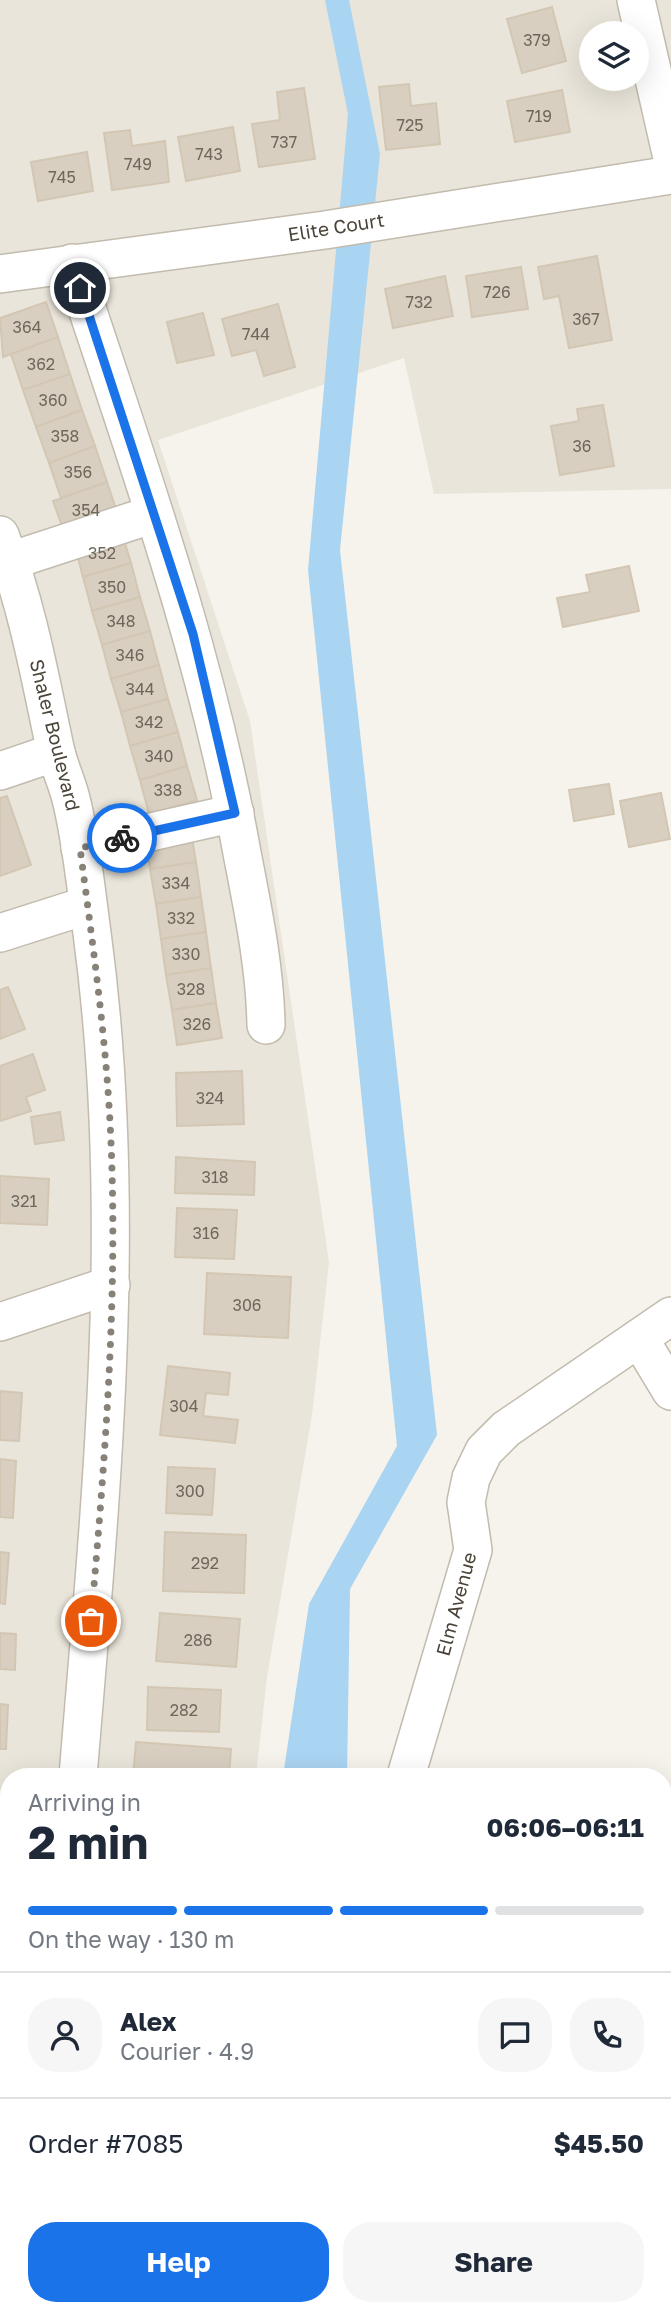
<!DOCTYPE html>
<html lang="en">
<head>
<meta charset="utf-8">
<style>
	:root { --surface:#fff; --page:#f6f6f7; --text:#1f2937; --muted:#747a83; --line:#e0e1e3; --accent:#1a73e8 }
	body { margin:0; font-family:"Golos Text",sans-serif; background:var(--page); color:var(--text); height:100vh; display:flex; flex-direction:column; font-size:26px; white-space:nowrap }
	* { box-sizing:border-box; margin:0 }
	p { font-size:23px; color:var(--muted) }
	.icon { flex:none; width:38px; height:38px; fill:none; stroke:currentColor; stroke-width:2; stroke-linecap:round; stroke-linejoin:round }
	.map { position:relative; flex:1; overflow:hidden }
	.sheet { position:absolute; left:0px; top:1768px; width:672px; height:548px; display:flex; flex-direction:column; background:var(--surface); border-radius:28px 28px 0 0; box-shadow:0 7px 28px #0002 }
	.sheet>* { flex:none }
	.tools { position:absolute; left:579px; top:21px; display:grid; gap:14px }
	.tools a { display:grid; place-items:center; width:70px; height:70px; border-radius:50%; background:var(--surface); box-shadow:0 7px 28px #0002; font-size:35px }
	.pin { position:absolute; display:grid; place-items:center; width:60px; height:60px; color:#fff; margin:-30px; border:4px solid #fff; border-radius:50%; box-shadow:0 2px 7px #0007 }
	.courier { position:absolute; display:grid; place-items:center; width:70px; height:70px; margin:-35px; border:5px solid #1a73e8; border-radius:50%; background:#fff; color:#222; box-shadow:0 2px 9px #0007 }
	.head em { font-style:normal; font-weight:700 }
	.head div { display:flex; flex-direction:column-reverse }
	.head { display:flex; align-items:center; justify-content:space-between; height:119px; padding:0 28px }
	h1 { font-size:46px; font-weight:700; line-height:52px }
	.bar { display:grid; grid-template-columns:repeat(4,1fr); gap:10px 7px; align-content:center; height:84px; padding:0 28px }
	.bar i { height:9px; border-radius:5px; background:var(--line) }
	.bar .on { background:var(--accent) }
	.bar p { grid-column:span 4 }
	.line { display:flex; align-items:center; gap:18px; padding:0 28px; border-top:2px solid var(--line) }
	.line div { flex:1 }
	.round { display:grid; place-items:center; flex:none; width:74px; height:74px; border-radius:28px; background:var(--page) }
	.action { display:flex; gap:14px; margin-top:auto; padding:14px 28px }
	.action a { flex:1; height:80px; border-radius:28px; background:var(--accent); color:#fff; font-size:28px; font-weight:700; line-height:80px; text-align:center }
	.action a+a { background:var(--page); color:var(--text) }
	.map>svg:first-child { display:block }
	.residential { fill:#eae5da; fill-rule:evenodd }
	.water { fill:#a9d4f2 }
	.building { fill:#d8cfc1; stroke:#d3c7b4; stroke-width:2 }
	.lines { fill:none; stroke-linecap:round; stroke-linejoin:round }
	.minor-casing { stroke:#c2bbae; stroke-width:40 }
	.major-casing { stroke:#e6c16a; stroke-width:42 }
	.minor { stroke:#fff; stroke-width:37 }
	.major { stroke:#ffe39c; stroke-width:38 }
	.done { stroke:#878178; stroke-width:7; stroke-dasharray:0 12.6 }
	.route { stroke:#1a73e8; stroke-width:9 }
	.labels { text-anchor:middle; stroke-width:7; stroke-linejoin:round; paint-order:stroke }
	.number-label { font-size:16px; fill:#6e675b }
	.street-label { font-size:19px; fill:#4b4439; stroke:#fff }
</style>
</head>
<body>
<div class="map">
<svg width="671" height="2314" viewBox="0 0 671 2314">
	<rect width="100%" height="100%" fill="#f6f3ec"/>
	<g class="residential">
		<path d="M 0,0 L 671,0 L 671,489 L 434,494 L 404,358 L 158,440 L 250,721 L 329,1262 L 312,1415 L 267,1677 L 256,1776 L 9,1776 L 9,2280 L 0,2277 ZM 592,33 L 637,33 L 637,79 L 592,79 Z"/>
		<path d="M 71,2307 L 130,2307 L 126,2314 L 88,2314 Z"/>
	</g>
	<g class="water">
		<path d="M 325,0 L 349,0 L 380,154 L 340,550 L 437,1435 L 350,1589 L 347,1776 L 283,1776 L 309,1604 L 397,1446 L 308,570 L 348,114 Z"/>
		<path d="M 312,2307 L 363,2307 L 365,2314 L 314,2314 Z"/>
	</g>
	<g class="building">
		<path d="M 552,7 L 566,61 L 522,73 L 507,19 Z"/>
		<path d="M 409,84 L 411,106 L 436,103 L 440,144 L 386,150 L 379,87 Z"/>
		<path d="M 304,88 L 315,159 L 259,167 L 252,124 L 280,120 L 277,92 Z"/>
		<path d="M 562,90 L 570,132 L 515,142 L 507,101 Z"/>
		<path d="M 233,127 L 240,171 L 186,181 L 178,137 Z"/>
		<path d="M 130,130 L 132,146 L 165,141 L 169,182 L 112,190 L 104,133 Z"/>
		<path d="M 87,152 L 93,191 L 38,201 L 31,162 Z"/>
		<path d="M 597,256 L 612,340 L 569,348 L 559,296 L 544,299 L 538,267 Z"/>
		<path d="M 521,267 L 528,309 L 472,317 L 466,276 Z"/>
		<path d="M 445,276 L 453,316 L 393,328 L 385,289 Z"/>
		<path d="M 46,302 L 58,337 L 3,357 L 0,318 Z"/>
		<path d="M 278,304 L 295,367 L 264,376 L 256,350 L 232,356 L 222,319 Z"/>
		<path d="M 203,313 L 214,355 L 177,363 L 167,322 Z"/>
		<path d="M 58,337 L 70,374 L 23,390 L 11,354 Z"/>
		<path d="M 70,374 L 82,410 L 36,427 L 23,390 Z"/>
		<path d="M 603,405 L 614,466 L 560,475 L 551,426 L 579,421 L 577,409 Z"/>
		<path d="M 82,410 L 95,446 L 49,463 L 36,427 Z"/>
		<path d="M 95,446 L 107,482 L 61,498 L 49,463 Z"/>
		<path d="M 107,482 L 119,518 L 66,537 L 53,501 Z"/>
		<path d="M 121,530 L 131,563 L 83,577 L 74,543 Z"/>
		<path d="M 131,563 L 140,597 L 92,611 L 83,577 Z"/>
		<path d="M 629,566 L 639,611 L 563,627 L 557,598 L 590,592 L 586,575 Z"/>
		<path d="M 140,597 L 150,631 L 102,645 L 92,611 Z"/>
		<path d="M 150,631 L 159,665 L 111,679 L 102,645 Z"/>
		<path d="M 159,665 L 168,699 L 121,712 L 111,679 Z"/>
		<path d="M 168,699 L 178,732 L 130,746 L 121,712 Z"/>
		<path d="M 178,732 L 187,766 L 140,780 L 130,746 Z"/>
		<path d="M 187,766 L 197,800 L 149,814 L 140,780 Z"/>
		<path d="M 609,784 L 614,814 L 574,821 L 569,790 Z"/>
		<path d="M 661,793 L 670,839 L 629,847 L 620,801 Z"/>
		<path d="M 7,796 L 31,865 L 0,876 L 0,798 Z"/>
		<path d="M 190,827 L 196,862 L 150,869 L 145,834 Z"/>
		<path d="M 196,862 L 201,897 L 156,904 L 150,869 Z"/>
		<path d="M 201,897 L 206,932 L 161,939 L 156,904 Z"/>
		<path d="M 206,932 L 211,968 L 166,975 L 161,939 Z"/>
		<path d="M 211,968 L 216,1003 L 172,1010 L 166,975 Z"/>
		<path d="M 8,987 L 25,1029 L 0,1039 L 0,990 Z"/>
		<path d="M 216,1003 L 222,1038 L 177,1045 L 172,1010 Z"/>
		<path d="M 33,1054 L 45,1090 L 26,1097 L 31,1111 L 0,1121 L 0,1066 Z"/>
		<path d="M 242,1071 L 244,1124 L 177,1126 L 176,1073 Z"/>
		<path d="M 60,1112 L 64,1140 L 35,1144 L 31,1117 Z"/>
		<path d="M 176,1157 L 255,1162 L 254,1195 L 175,1193 Z"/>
		<path d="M 0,1176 L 49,1179 L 47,1225 L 0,1223 Z"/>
		<path d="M 177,1208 L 237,1210 L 234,1259 L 175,1257 Z"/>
		<path d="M 207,1273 L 291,1277 L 288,1338 L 204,1334 Z"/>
		<path d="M 168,1366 L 230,1373 L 228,1395 L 206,1393 L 203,1416 L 238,1420 L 235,1443 L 160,1435 Z"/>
		<path d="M 0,1391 L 22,1393 L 19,1441 L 0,1440 Z"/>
		<path d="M 0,1459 L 16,1461 L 13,1518 L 0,1517 Z"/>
		<path d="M 168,1467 L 215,1469 L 212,1515 L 166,1513 Z"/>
		<path d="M 165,1532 L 246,1535 L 244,1593 L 163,1591 Z"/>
		<path d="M 0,1552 L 9,1553 L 5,1604 L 0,1603 Z"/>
		<path d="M 160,1613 L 240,1619 L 236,1667 L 156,1661 Z"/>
		<path d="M 0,1633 L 16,1634 L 15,1670 L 0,1669 Z"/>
		<path d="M 148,1687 L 221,1690 L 219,1732 L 147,1730 Z"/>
		<path d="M 0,1704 L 8,1705 L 6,1749 L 0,1749 Z"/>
		<path d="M 136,1742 L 231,1749 L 229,1776 L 133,1776 Z"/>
		<path d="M 169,2306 L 223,2306 L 219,2314 L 166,2314 Z"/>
	</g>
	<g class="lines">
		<g class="minor-casing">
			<g id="minor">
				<path d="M 636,0 L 671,153"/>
				<path d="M 72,263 C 136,458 206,651 242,853 C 253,910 265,967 266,1025"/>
				<path d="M 0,274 L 325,230 L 671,175"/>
				<path d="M 0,535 C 27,604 40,677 55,748 C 59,767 68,784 72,803 C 82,845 86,890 92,933 C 130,1214 101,1496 78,1776"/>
				<path d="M 10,561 L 154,514"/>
				<path d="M 0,771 L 56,752"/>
				<path d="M 80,848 L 235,813"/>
				<path d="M 0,933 L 88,905"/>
				<path d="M 0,1322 L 111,1285"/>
				<path d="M 639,1338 L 671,1391"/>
				<path d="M 406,1776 L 473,1550 L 466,1502 L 471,1478 L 484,1451 L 506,1429 L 671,1316"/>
				<path d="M 0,1905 L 9,1909"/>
				<path d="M 663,2004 L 671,1988"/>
				<path d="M 663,2241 L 671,2235"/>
				<path d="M 48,2314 L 48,2306"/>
				<path d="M 514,2314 L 517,2306"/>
				<path d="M 565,2314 L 575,2306"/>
			</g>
		</g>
		<g class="major-casing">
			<path id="major" d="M 0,2310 L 10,2314"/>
		</g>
		<use href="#minor" class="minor"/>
		<use href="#major" class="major"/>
	</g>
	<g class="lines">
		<path class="done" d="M 91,1621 C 105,1457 119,1288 110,1122 C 105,1030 92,939 80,848 L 122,838"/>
		<path class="route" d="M 80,288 L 193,634 L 235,813 L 122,838"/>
	</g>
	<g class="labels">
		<g class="number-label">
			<text x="537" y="46">379</text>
			<text x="539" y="122">719</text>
			<text x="410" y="131">725</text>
			<text x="284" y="148">737</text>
			<text x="209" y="160">743</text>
			<text x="138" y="170">749</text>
			<text x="62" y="183">745</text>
			<text x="497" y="298">726</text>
			<text x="419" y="308">732</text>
			<text x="586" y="325">367</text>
			<text x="27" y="333">364</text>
			<text x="256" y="340">744</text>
			<text x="41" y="370">362</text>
			<text x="53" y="406">360</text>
			<text x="65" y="442">358</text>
			<text x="582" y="452">36</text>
			<text x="78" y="478">356</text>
			<text x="86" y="516">354</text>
			<text x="102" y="559">352</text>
			<text x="112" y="593">350</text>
			<text x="121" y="627">348</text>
			<text x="130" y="661">346</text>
			<text x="140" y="695">344</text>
			<text x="149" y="728">342</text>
			<text x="159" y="762">340</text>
			<text x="168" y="796">338</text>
			<text x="176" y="889">334</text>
			<text x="181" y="924">332</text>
			<text x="186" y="960">330</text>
			<text x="191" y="995">328</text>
			<text x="197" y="1030">326</text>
			<text x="210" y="1104">324</text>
			<text x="215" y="1183">318</text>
			<text x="24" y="1207">321</text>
			<text x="206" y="1239">316</text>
			<text x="247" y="1311">306</text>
			<text x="184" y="1412">304</text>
			<text x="190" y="1497">300</text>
			<text x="205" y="1569">292</text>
			<text x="198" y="1646">286</text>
			<text x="184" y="1716">282</text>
		</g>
		<g class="street-label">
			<text transform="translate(336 227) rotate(-9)" y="7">Elite Court</text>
			<text transform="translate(55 735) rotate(76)" y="7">Shaler Boulevard</text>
			<text transform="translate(456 1604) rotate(-75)" y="7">Elm Avenue</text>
		</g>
	</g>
</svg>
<div class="tools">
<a><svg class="icon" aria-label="layers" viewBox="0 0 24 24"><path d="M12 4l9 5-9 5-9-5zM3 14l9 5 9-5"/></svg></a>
</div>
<div class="pin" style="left:91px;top:1621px;background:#ea580c"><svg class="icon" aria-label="bag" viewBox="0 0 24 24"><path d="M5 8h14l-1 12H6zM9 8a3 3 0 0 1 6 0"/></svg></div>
<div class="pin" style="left:80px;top:288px;background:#1f2937"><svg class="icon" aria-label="home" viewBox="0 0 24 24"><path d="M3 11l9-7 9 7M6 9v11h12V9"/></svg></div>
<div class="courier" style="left:122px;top:838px"><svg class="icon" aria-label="bike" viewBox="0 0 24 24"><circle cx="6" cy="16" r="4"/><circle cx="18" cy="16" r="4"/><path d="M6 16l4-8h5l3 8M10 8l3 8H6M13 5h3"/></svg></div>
<section class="sheet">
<div class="head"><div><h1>2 min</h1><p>Arriving in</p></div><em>06:06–06:11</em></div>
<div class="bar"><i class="on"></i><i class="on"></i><i class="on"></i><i></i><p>On the way · 130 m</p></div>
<div class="line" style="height:126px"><a class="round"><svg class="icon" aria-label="person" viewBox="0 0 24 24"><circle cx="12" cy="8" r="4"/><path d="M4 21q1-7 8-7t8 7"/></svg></a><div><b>Alex</b><p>Courier · 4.9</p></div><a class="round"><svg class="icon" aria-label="chat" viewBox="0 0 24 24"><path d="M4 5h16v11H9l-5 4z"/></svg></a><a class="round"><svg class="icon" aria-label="phone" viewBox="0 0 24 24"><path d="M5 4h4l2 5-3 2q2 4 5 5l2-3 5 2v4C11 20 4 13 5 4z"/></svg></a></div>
<div class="line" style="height:91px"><div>Order #7085</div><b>$45.50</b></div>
<div class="action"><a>Help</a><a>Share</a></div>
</section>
</div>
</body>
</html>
